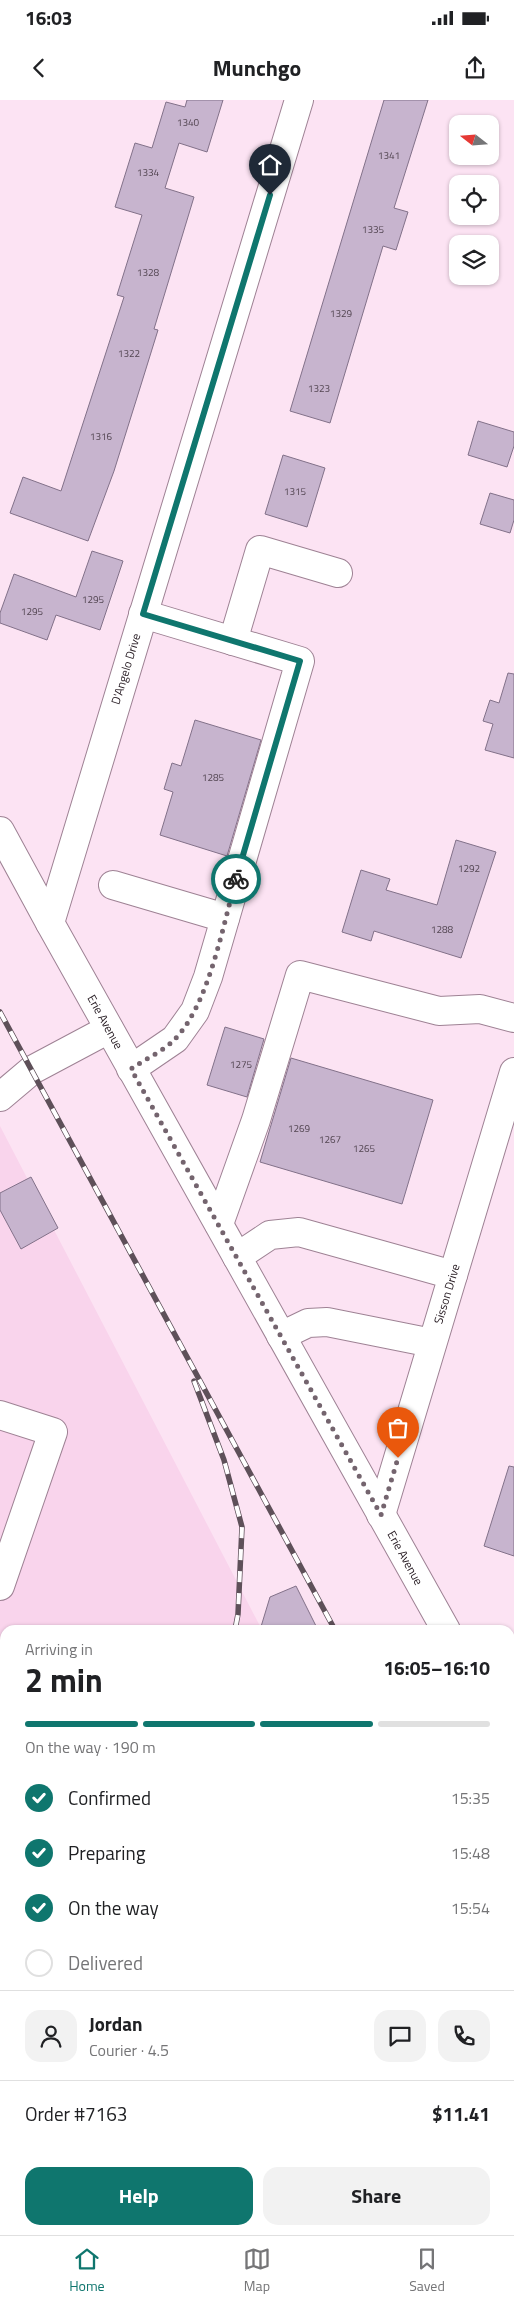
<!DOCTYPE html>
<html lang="en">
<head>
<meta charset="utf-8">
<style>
	:root { --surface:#fff; --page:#f2f2f2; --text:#202124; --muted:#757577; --line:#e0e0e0; --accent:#0f766e }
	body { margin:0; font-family:"Titillium Web",sans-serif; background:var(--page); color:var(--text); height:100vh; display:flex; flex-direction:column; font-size:19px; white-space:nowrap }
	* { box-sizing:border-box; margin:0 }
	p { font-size:16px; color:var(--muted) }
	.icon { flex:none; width:28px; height:28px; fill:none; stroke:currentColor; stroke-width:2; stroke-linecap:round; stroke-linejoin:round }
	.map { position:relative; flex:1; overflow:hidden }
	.panel { position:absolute; left:0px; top:1525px; width:515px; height:610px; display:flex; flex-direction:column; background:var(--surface); border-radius:15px 15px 0 0; box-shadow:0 1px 4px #0004 }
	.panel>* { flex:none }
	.needle { width:32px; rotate:287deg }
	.buttons { position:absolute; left:449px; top:15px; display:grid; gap:10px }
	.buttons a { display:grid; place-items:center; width:50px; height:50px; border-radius:10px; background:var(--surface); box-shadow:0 1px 4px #0004; font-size:25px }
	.pin { position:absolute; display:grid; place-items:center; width:42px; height:42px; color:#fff; margin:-51px -21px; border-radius:50% 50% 50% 0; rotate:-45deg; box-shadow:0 0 5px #0007 }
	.pin .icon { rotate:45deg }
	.courier { position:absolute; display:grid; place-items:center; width:50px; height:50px; margin:-25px; border:4px solid #0f766e; border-radius:50%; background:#fff; color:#222; box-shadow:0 1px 6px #0007 }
	.overview em { font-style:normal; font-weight:700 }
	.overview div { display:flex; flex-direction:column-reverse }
	.overview { display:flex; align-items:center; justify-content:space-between; height:85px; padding:0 25px }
	h1 { font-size:32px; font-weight:700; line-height:38px }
	.bar { display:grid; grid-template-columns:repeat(4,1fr); gap:8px 5px; align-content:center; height:60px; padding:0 25px }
	.bar i { height:6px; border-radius:4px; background:var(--line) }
	.bar .on { background:var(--accent) }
	.bar p { grid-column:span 4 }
	.line { display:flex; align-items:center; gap:12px; padding:0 25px; border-top:1px solid var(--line) }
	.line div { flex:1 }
	.round { display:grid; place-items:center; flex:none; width:52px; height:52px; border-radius:15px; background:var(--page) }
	ol { padding:0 25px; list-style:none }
	li { display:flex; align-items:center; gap:15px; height:55px }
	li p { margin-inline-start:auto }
	li .icon { padding:5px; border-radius:50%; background:var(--accent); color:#fff; stroke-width:4 }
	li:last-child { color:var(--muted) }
	li i { width:28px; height:28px; border:2px solid var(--line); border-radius:50% }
	.primary-button { display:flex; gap:10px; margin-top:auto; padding:10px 25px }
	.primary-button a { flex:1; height:58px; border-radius:15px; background:var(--accent); color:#fff; font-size:20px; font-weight:700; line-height:58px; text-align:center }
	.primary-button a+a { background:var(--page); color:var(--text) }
	.status { display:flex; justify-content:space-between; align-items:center; height:35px; padding:0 25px; background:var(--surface); direction:ltr }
	.status svg { height:14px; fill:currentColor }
	header { display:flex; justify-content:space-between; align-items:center; height:65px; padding:0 25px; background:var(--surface); font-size:22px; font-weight:700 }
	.menu { display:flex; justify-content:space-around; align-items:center; height:70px; border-top:1px solid var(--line); background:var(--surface); font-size:14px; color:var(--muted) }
	.menu a { display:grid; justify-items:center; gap:2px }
	.menu .on { color:var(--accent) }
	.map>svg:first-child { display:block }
	.built { fill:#f9d4ec }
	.building { fill:#c7b4ce; stroke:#827189 }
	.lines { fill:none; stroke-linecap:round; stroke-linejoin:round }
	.minor-casing { stroke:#9e8294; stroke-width:30 }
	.major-casing { stroke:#9e8294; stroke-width:30 }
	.minor { stroke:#fff; stroke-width:28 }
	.major { stroke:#fff; stroke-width:28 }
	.rail-casing { stroke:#5e5059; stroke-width:5.5 }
	.rail { stroke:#fff; stroke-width:4; stroke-dasharray:11; stroke-linecap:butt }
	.done { stroke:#74646e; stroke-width:5; stroke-dasharray:0 9 }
	.route { stroke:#0f766e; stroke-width:6 }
	.labels { text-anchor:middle; stroke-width:5; stroke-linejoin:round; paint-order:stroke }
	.number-label { font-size:10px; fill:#524551 }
	.street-label { font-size:12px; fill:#2b2027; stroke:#fff }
</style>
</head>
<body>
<div class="status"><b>16:03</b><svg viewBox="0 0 49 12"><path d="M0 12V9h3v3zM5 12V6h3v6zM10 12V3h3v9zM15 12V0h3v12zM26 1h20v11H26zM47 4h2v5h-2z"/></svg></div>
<header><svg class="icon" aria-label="back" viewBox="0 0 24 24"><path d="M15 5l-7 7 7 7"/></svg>Munchgo<svg class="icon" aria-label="share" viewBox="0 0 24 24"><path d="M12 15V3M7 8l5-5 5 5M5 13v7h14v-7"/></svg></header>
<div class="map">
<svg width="514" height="2135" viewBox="0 0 514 2135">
	<rect width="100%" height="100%" fill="#fce3f3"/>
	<path class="built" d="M 0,1026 L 262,1530 L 5,1530 L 5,2130 L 510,2130 L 510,2008 L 514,2016 L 514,2135 L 0,2135 Z"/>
	<g class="building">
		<path d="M 187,0 L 223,0 L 207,52 L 179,43 L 165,88 L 194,97 L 154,229 L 158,230 L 140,288 L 114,371 L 88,441 L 10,413 L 23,377 L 61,391 L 124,197 L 117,195 L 142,115 L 115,107 L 135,43 L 152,48 L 166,2 L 185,7 Z"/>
		<path d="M 384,0 L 428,0 L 394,108 L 408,112 L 396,150 L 383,146 L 330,323 L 290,311 Z"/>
		<path d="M 478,321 L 514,332 L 514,346 L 507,367 L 468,355 Z"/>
		<path d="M 283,355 L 325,368 L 307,427 L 265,414 Z"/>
		<path d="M 490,393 L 514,400 L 514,420 L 510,433 L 480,424 Z"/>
		<path d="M 92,451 L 123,461 L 100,530 L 56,515 L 47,540 L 0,523 L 0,513 L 14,474 L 76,497 Z"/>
		<path d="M 508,573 L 514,574 L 514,658 L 485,650 L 493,624 L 483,621 L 490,600 L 499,603 Z"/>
		<path d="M 195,620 L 261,640 L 227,756 L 160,735 L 173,692 L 164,689 L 172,663 L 181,666 Z"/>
		<path d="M 456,740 L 496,752 L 461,858 L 374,831 L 371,841 L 342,832 L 361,770 L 390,779 L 386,790 L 437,805 Z"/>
		<path d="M 225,927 L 264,939 L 247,997 L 207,985 Z"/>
		<path d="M 291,958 L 433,1000 L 402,1104 L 260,1062 Z"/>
		<path d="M 31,1077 L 58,1128 L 21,1149 L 0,1110 L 0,1093 Z"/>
		<path d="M 509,1366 L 514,1367 L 514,1456 L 484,1446 Z"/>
		<path d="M 296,1486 L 318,1530 L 260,1530 L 270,1497 Z"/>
	</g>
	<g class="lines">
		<g class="minor-casing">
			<g id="minor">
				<path d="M 233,541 L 260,450 L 338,473"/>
				<path d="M 113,785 L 225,818"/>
				<path d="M 50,823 L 299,0"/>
				<path d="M 131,969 L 175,939 L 195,911 L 208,877 L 300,561 L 143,514"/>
				<path d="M 0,997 L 32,970 L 109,929"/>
				<path d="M 219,1124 L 256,1020 L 300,875 L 439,911 L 480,909 L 514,918"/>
				<path d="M 237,1157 L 270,1135 L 299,1132 L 453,1175"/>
				<path d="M 281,1236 L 308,1223 L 327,1222 L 432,1243"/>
				<path d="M 0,1315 L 53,1332 L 0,1486"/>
				<path d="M 381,1415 L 514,972"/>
				<path d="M 217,2135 L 218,2130"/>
			</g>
		</g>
		<g class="major-casing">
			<g id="major">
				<path d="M 0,731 L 50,823 L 446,1530"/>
				<path d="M 510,1650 L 514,1657"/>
			</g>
		</g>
		<use href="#minor" class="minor"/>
		<use href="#major" class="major"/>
		<g class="rail-casing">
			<g id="rail">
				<path d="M 0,912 L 335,1530"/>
				<path d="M 194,1281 L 224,1360 L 242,1427 L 238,1514 L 235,1530"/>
				<path d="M 510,1853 L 514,1860"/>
			</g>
		</g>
		<use href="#rail" class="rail"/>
	</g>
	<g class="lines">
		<path class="done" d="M 236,779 C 223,825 209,904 175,939 C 164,951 145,959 131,969 L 381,1415 L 398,1358"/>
		<path class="route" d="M 236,779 L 300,561 L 143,514 L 270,95"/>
	</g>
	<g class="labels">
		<g class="number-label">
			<text x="188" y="26">1340</text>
			<text x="389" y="59">1341</text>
			<text x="148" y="76">1334</text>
			<text x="373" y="133">1335</text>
			<text x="148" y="176">1328</text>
			<text x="341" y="217">1329</text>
			<text x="129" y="257">1322</text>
			<text x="319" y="292">1323</text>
			<text x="101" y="340">1316</text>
			<text x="295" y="395">1315</text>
			<text x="93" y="503">1295</text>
			<text x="32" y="515">1295</text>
			<text x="213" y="681">1285</text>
			<text x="469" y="772">1292</text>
			<text x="442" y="833">1288</text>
			<text x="241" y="968">1275</text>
			<text x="299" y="1032">1269</text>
			<text x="330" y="1043">1267</text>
			<text x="364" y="1052">1265</text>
		</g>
		<g class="street-label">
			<text transform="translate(126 569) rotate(-73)" y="4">D'Angelo Drive</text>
			<text transform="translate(105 922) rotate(61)" y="4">Erie Avenue</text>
			<text transform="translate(447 1194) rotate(-73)" y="4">Sisson Drive</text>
			<text transform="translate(405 1458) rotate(61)" y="4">Erie Avenue</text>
		</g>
	</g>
</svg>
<div class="buttons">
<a><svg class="needle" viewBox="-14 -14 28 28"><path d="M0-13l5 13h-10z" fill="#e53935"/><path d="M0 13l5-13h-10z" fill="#757577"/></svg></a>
<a><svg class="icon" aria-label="locate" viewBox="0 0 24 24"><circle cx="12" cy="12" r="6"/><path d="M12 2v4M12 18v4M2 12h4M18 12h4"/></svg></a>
<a><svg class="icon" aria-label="layers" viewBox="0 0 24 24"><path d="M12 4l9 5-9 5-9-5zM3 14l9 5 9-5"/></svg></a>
</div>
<div class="pin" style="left:398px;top:1358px;background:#ea580c"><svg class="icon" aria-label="bag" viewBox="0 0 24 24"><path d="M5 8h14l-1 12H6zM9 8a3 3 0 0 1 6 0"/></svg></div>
<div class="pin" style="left:270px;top:95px;background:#1f2937"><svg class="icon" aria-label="home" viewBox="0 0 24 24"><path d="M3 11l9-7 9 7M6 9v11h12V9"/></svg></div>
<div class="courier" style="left:236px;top:779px"><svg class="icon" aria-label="bike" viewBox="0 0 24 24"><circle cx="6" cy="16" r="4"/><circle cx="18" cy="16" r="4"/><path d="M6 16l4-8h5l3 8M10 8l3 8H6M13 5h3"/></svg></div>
<section class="panel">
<div class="overview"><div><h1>2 min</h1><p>Arriving in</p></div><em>16:05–16:10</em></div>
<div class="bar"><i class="on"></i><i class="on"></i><i class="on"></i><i></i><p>On the way · 190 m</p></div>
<ol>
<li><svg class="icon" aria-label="check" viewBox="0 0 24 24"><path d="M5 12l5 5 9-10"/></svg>Confirmed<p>15:35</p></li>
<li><svg class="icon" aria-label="check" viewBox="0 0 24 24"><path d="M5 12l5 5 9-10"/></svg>Preparing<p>15:48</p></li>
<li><svg class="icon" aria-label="check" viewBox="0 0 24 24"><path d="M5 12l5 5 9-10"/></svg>On the way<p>15:54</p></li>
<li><i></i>Delivered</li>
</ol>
<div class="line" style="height:90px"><a class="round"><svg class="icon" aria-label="person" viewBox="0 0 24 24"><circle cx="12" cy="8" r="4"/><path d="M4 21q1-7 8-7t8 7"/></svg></a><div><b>Jordan</b><p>Courier · 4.5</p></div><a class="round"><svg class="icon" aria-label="chat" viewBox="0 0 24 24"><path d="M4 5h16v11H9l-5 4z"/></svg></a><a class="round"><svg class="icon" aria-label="phone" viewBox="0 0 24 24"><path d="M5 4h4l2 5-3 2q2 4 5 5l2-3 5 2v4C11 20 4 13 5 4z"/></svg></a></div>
<div class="line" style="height:65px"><div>Order #7163</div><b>$11.41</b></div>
<div class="primary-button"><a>Help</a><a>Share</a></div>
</section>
</div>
<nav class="menu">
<a class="on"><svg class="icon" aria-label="home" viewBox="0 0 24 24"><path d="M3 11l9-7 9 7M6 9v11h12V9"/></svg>Home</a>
<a><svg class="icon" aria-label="map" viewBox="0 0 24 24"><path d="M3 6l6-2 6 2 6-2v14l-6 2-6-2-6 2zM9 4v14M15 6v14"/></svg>Map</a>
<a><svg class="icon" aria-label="saved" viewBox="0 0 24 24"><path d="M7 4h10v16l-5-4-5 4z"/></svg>Saved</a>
</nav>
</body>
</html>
